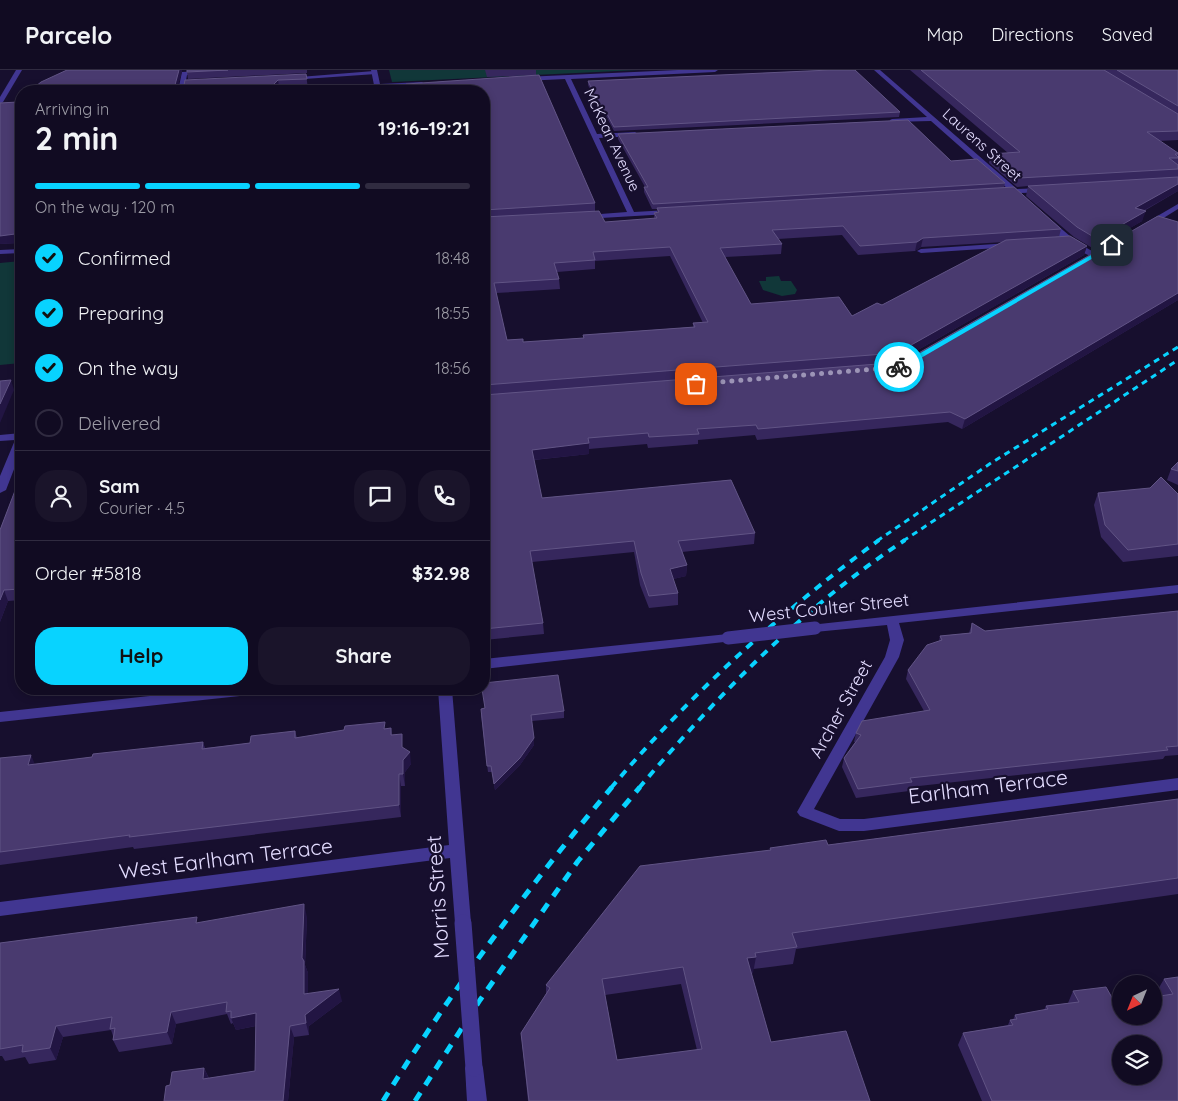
<!DOCTYPE html>
<html lang="en">
<head>
<meta charset="utf-8">
<style>
	:root { --surface:#110b22; --page:#1a142a; --text:#f1f3f6; --muted:#9c9ba5; --line:#302b40; --accent:#08d3ff }
	body { margin:0; font-family:Quicksand,sans-serif; background:var(--page); color:var(--text); height:100vh; display:flex; flex-direction:column; font-size:19px; white-space:nowrap }
	* { box-sizing:border-box; margin:0 }
	p { font-size:16px; color:var(--muted) }
	.icon { flex:none; width:28px; height:28px; fill:none; stroke:currentColor; stroke-width:2; stroke-linecap:round; stroke-linejoin:round }
	.map { position:relative; flex:1; overflow:hidden }
	.drawer { position:absolute; left:15px; top:15px; width:475px; height:610px; display:flex; flex-direction:column; background:var(--surface); border-radius:20px; box-shadow:0 2px 8px #0003,0 0 0 1px var(--line) }
	.drawer>* { flex:none }
	.needle { width:32px; rotate:223deg }
	.controls { position:absolute; left:1112px; top:905px; display:grid; gap:10px }
	.controls a { display:grid; place-items:center; width:50px; height:50px; border-radius:50%; background:var(--surface); box-shadow:0 2px 8px #0003,0 0 0 1px var(--line); font-size:25px }
	.pin { position:absolute; display:grid; place-items:center; width:42px; height:42px; color:#fff; margin:-21px; border-radius:10px; box-shadow:0 2px 8px #0006 }
	.courier { position:absolute; display:grid; place-items:center; width:50px; height:50px; margin:-25px; border:4px solid #08d3ff; border-radius:50%; background:#fff; color:#222; box-shadow:0 1px 6px #0007 }
	.overview em { font-style:normal; font-weight:700 }
	.overview div { display:flex; flex-direction:column-reverse }
	.overview { display:flex; align-items:center; justify-content:space-between; height:85px; padding:0 20px }
	h1 { font-size:32px; font-weight:700; line-height:38px }
	.bar { display:grid; grid-template-columns:repeat(4,1fr); gap:8px 5px; align-content:center; height:60px; padding:0 20px }
	.bar i { height:6px; border-radius:4px; background:var(--line) }
	.bar .selected { background:var(--accent) }
	.bar p { grid-column:span 4 }
	.line { display:flex; align-items:center; gap:12px; padding:0 20px; border-top:1px solid var(--line) }
	.line div { flex:1 }
	.round { display:grid; place-items:center; flex:none; width:52px; height:52px; border-radius:20px; background:var(--page) }
	ol { padding:0 20px; list-style:none }
	li { display:flex; align-items:center; gap:15px; height:55px }
	li p { margin-inline-start:auto }
	li .icon { padding:5px; border-radius:50%; background:var(--accent); color:#111; stroke-width:4 }
	li:last-child { color:var(--muted) }
	li i { width:28px; height:28px; border:2px solid var(--line); border-radius:50% }
	.primary-button { display:flex; gap:10px; margin-top:auto; padding:10px 20px }
	.primary-button a { flex:1; height:58px; border-radius:20px; background:var(--accent); color:#111; font-size:20px; font-weight:700; line-height:58px; text-align:center }
	.primary-button a+a { background:var(--page); color:var(--text) }
	header { display:flex; align-items:center; gap:30px; box-sizing:border-box; height:70px; padding:0 25px; background:var(--surface); border-bottom:1px solid var(--line) }
	header strong { font-size:24px }
	nav { display:flex; gap:28px; margin-inline-start:auto; font-size:18px }
	.map>svg:first-child { display:block }
	.green { fill:#113739 }
	.lines { fill:none; stroke-linecap:round; stroke-linejoin:round }
	.lane { fill:#413691; fill-rule:evenodd }
	.street { fill:#413691; fill-rule:evenodd }
	.rail-far2 { stroke:#08d3ff; stroke-width:3; stroke-dasharray:6 5; stroke-linecap:butt }
	.rail-far1 { stroke:#08d3ff; stroke-width:4; stroke-dasharray:8 7; stroke-linecap:butt }
	.rail { stroke:#08d3ff; stroke-width:5; stroke-dasharray:10 9; stroke-linecap:butt }
	.street-bridge-far1 { stroke:#413691; stroke-width:13 }
	.street-bridge { stroke:#413691; stroke-width:17 }
	.wall { fill:#36275d; fill-rule:evenodd }
	.shaded-wall { fill:#221543 }
	.building { fill:#493a6f; stroke:#615485; fill-rule:evenodd }
	.route { fill:#08d3ff }
	.done { stroke:#9c94b6; stroke-width:5; stroke-dasharray:0 9 }
	.labels { text-anchor:middle; stroke-width:4.5; stroke-linejoin:round; paint-order:stroke }
	.far-street-label { font-size:15px; fill:#e3dcff; stroke:#170f2e }
	.street-label { font-size:18px; fill:#e3dcff; stroke:#170f2e }
	.near-street-label { font-size:21px; fill:#e3dcff; stroke:#170f2e }
</style>
</head>
<body>
<header>
<strong>Parcelo</strong>
<nav><a>Map</a><a>Directions</a><a>Saved</a></nav>
</header>
<div class="map">
<svg width="1178" height="1031" viewBox="0 0 1178 1031">
	<rect width="100%" height="100%" fill="#170f2e"/>
	<g class="green">
		<path d="M 389,0 L 639,0 L 392,12 Z"/>
		<path d="M 21,191 L 21,293 L 0,295 L 0,193 Z"/>
		<path d="M 779,206 L 781,211 L 791,211 L 797,220 L 795,224 L 782,226 L 763,220 L 759,211 L 766,211 L 766,207 Z"/>
	</g>
	<g class="lines">
		<g class="lane">
			<path d="M 205,1 L 203,4 L 187,5 L 184,21 L 178,21 L 182,2 Z"/>
			<path d="M 374,1 L 376,4 L 290,10 L 287,8 Z"/>
			<path d="M 1010,173 L 1014,175 L 1013,177 L 921,183 L 917,181 L 921,179 Z"/>
		</g>
		<g class="street">
			<path d="M 16,0 L 22,0 L 3,32 L 0,34 L 0,27 Z"/>
			<path d="M 371,0 L 377,0 L 380,14 L 422,12 L 425,14 L 380,18 L 381,21 L 375,21 L 374,18 L 342,20 L 339,18 L 374,15 Z"/>
			<path d="M 678,0 L 718,0 L 715,2 L 571,9 L 597,64 L 635,62 L 638,64 L 635,66 L 599,68 L 634,142 L 669,140 L 673,142 L 669,144 L 584,149 L 584,145 L 587,145 L 627,142 L 565,9 L 524,11 L 521,9 L 524,7 Z"/>
			<path d="M 874,0 L 880,0 L 1017,119 L 1043,118 L 1046,118 L 1046,122 L 1021,123 L 1018,126 L 1013,124 L 1000,124 L 1000,120 L 1008,119 L 931,51 L 890,52 L 890,50 L 892,49 L 927,47 Z"/>
			<path d="M 1178,134 L 1178,139 L 1149,157 L 1142,155 Z"/>
			<path d="M 1044,149 L 1050,149 L 1078,173 L 1099,185 L 1092,187 L 1072,177 L 1044,153 Z"/>
			<path d="M 21,179 L 21,183 L 0,184 L 0,180 Z"/>
			<path d="M 21,363 L 21,381 L 6,420 L 0,423 L 0,406 L 15,370 L 0,371 L 0,365 Z"/>
			<path d="M 1178,515 L 1178,523 L 899,553 L 904,570 L 899,587 L 814,739 L 840,749 L 864,749 L 1178,708 L 1178,720 L 864,761 L 839,761 L 800,746 L 797,742 L 885,587 L 890,570 L 887,555 L 815,562 L 808,558 L 810,555 Z"/>
			<path d="M 728,564 L 733,565 L 735,568 L 733,571 L 484,599 L 484,589 Z"/>
			<path d="M 215,619 L 265,619 L 263,622 L 258,624 L 0,652 L 0,642 Z"/>
			<path d="M 438,619 L 452,619 L 471,853 L 469,858 L 463,860 L 457,858 L 455,853 L 450,788 L 0,846 L 0,832 L 449,775 Z"/>
			<path d="M 474,989 L 481,992 L 483,998 L 487,1031 L 467,1031 L 465,998 L 467,992 Z"/>
		</g>
		<g class="rail-far2">
			<path d="M 877,471 L 991,393 L 1178,277"/>
			<path d="M 903,471 L 1178,290"/>
		</g>
		<g class="rail-far1">
			<path d="M 611,718 C 689,625 781,542 879,470"/>
			<path d="M 639,718 C 717,626 803,537 905,470"/>
		</g>
		<g class="rail">
			<path d="M 383,1031 C 451,921 529,816 612,717"/>
			<path d="M 415,1031 L 480,930 L 578,791 L 640,717"/>
		</g>
		<path class="street-bridge-far1" d="M 728,568 L 815,558"/>
		<path class="street-bridge" d="M 463,853 L 474,998"/>
	</g>
	<g class="wall">
		<path d="M 67,0 L 183,0 L 182,0 L 178,15 L 184,15 L 306,4 L 308,19 L 30,21 Z"/>
		<path d="M 187,0 L 307,0 L 307,3 L 188,9 L 187,2 Z"/>
		<path d="M 485,0 L 536,0 L 536,5 L 487,7 Z"/>
		<path d="M 910,0 L 1178,0 L 1178,70 L 1159,71 L 1178,83 L 1178,121 L 1144,141 L 1142,151 L 1094,179 L 1074,167 L 1026,126 L 1028,116 L 1017,117 L 989,93 L 991,84 L 1008,83 Z"/>
		<path d="M 539,5 L 595,133 L 595,142 L 599,141 L 605,152 L 654,149 L 654,143 L 657,142 L 657,139 L 652,139 L 644,122 L 644,117 L 645,117 L 618,69 L 618,64 L 908,50 L 951,91 L 977,89 L 1005,113 L 1004,118 L 1014,117 L 1061,159 L 1059,167 L 1070,166 L 1087,176 L 1084,185 L 897,292 L 903,292 L 1158,146 L 1178,152 L 1178,230 L 962,359 L 948,352 L 757,370 L 755,365 L 698,370 L 698,374 L 648,378 L 647,374 L 589,379 L 589,384 L 534,390 L 542,428 L 731,410 L 755,463 L 754,474 L 682,482 L 687,495 L 686,506 L 673,509 L 678,523 L 678,535 L 649,538 L 640,515 L 634,482 L 532,492 L 543,553 L 544,564 L 484,570 L 484,21 L 407,21 L 406,14 ZM 842,165 L 858,185 L 915,181 L 921,177 L 1004,172 L 882,235 L 877,233 L 852,246 L 839,227 L 751,234 L 725,187 L 781,184 L 782,174 L 778,169 ZM 670,186 L 703,253 L 693,253 L 693,257 L 583,265 L 583,268 L 523,272 L 523,269 L 507,270 L 496,223 L 560,219 L 559,209 L 557,202 L 595,199 L 595,191 Z"/>
		<path d="M 588,11 L 900,42 L 899,47 L 614,61 L 606,46 L 600,40 L 588,15 Z"/>
		<path d="M 21,29 L 21,165 L 18,173 L 0,174 L 0,33 L 18,32 Z"/>
		<path d="M 1178,392 L 1178,415 L 1167,410 L 1171,399 Z"/>
		<path d="M 21,405 L 21,530 L 8,531 L 0,552 L 0,460 Z"/>
		<path d="M 1098,423 L 1178,424 L 1178,486 L 1123,492 L 1101,467 L 1094,435 Z"/>
		<path d="M 1178,541 L 1178,685 L 1165,686 L 1163,689 L 910,717 L 909,721 L 856,728 L 842,697 L 844,688 L 855,672 L 854,672 L 856,663 L 924,641 L 906,609 L 908,600 L 939,571 L 940,566 L 969,563 L 972,553 L 985,561 Z"/>
		<path d="M 564,641 L 564,648 L 532,651 L 534,675 L 520,695 L 495,720 L 492,702 L 488,702 L 481,645 Z"/>
		<path d="M 391,658 L 392,665 L 403,678 L 411,694 L 405,702 L 405,716 L 401,716 L 401,747 L 134,779 L 133,777 L 0,795 L 0,688 L 35,694 L 92,687 L 203,672 L 205,678 L 250,673 L 295,661 L 297,668 Z"/>
		<path d="M 1178,728 L 1178,824 L 796,879 L 793,894 L 753,899 L 753,903 L 751,904 L 771,972 L 870,1031 L 528,1031 L 521,963 L 546,924 L 546,915 L 770,780 L 770,778 L 828,775 L 1178,729 ZM 681,914 L 697,980 L 617,990 L 605,925 Z"/>
		<path d="M 307,847 L 305,895 L 308,903 L 308,924 L 342,931 L 309,956 L 309,965 L 294,967 L 288,1031 L 170,1015 L 204,998 L 209,1008 L 255,1001 L 256,956 L 236,960 L 233,953 L 231,954 L 227,944 L 176,954 L 172,974 L 119,982 L 113,970 L 113,966 L 111,960 L 63,967 L 56,990 L 29,994 L 25,987 L 5,991 L 2,986 L 0,986 L 0,873 L 199,853 Z"/>
		<path d="M 1178,907 L 1178,1031 L 982,1031 L 958,975 L 963,963 L 1008,955 L 1010,950 L 1013,950 L 1015,945 L 1044,940 L 1046,936 L 1068,933 L 1073,921 L 1115,933 L 1160,926 L 1157,921 L 1164,909 Z"/>
	</g>
	<g class="shaded-wall">
		<path d="M 179,0 L 183,0 L 182,0 L 177,21 L 175,15 Z"/>
		<path d="M 278,10 L 279,17 L 273,15 Z"/>
		<path d="M 1178,114 L 1178,121 L 1132,147 L 1135,138 Z"/>
		<path d="M 1146,141 L 1142,151 L 1094,179 L 1097,169 Z"/>
		<path d="M 18,157 L 21,165 L 18,173 L 0,174 L 0,166 Z"/>
		<path d="M 923,168 L 921,177 L 915,181 L 917,172 Z"/>
		<path d="M 1087,176 L 1084,185 L 895,293 L 897,283 Z"/>
		<path d="M 1178,223 L 1178,230 L 962,359 L 965,349 Z"/>
		<path d="M 11,310 L 14,320 L 0,353 L 0,334 Z"/>
		<path d="M 589,373 L 589,384 L 532,390 L 532,380 Z"/>
		<path d="M 687,495 L 686,506 L 669,510 L 670,499 Z"/>
		<path d="M 4,520 L 8,531 L 0,552 L 0,530 Z"/>
		<path d="M 534,668 L 534,675 L 520,695 L 495,720 L 494,714 Z"/>
		<path d="M 410,682 L 411,694 L 405,702 L 405,716 L 403,704 L 403,690 Z"/>
		<path d="M 31,685 L 36,697 L 28,695 Z"/>
		<path d="M 399,704 L 401,716 L 401,747 L 399,735 Z"/>
		<path d="M 304,834 L 307,847 L 305,895 L 308,903 L 308,936 L 304,924 L 302,888 Z"/>
		<path d="M 756,887 L 753,903 L 744,905 L 747,888 Z"/>
		<path d="M 339,919 L 342,931 L 309,956 L 309,965 L 306,953 L 305,945 Z"/>
		<path d="M 171,942 L 176,954 L 172,974 L 167,962 Z"/>
		<path d="M 256,943 L 260,955 L 236,960 L 231,948 Z"/>
		<path d="M 56,956 L 63,967 L 56,990 L 50,978 Z"/>
		<path d="M 290,956 L 294,967 L 288,1031 L 283,1031 Z"/>
		<path d="M 204,998 L 209,1009 L 203,1009 Z"/>
	</g>
	<g class="building">
		<path d="M 67,0 L 179,0 L 175,15 L 184,15 L 185,10 L 306,4 L 307,9 L 278,10 L 273,15 L 307,15 L 307,19 L 358,17 L 359,21 L 30,21 L 41,12 Z"/>
		<path d="M 187,0 L 228,0 L 187,2 Z"/>
		<path d="M 830,0 L 855,0 L 900,42 L 614,57 L 606,42 L 600,36 L 588,11 Z"/>
		<path d="M 921,0 L 1104,0 L 1178,44 L 1178,61 L 1147,62 L 1178,83 L 1178,84 L 1175,84 L 1178,87 L 1178,88 L 1169,88 L 1178,95 L 1178,99 L 1019,108 L 991,84 L 1020,82 Z"/>
		<path d="M 1117,0 L 1178,0 L 1178,36 Z"/>
		<path d="M 539,5 L 595,133 L 484,140 L 484,21 L 408,21 L 406,14 Z"/>
		<path d="M 21,29 L 21,157 L 18,157 L 15,164 L 0,166 L 0,33 L 18,32 Z"/>
		<path d="M 908,50 L 951,91 L 977,89 L 1005,113 L 653,134 L 644,117 L 648,117 L 618,64 Z"/>
		<path d="M 1178,107 L 1178,114 L 1135,138 L 1146,141 L 1097,169 L 1077,157 L 1028,116 Z"/>
		<path d="M 1014,117 L 1061,159 L 923,168 L 917,172 L 860,176 L 843,156 L 772,160 L 782,174 L 720,178 L 751,234 L 839,227 L 852,246 L 877,233 L 882,235 L 1006,170 L 1070,166 L 1087,176 L 897,283 L 484,315 L 484,147 L 599,141 L 605,152 L 657,148 L 654,143 L 659,142 L 657,138 ZM 670,177 L 708,252 L 693,253 L 695,257 L 583,265 L 584,268 L 523,272 L 523,269 L 507,270 L 494,213 L 559,209 L 554,193 L 595,190 L 593,182 Z"/>
		<path d="M 1158,146 L 1178,152 L 1178,223 L 965,349 L 950,342 L 758,359 L 756,355 L 697,359 L 699,364 L 649,367 L 648,363 L 588,368 L 589,373 L 532,380 L 542,428 L 731,410 L 755,463 L 678,471 L 687,495 L 670,499 L 678,523 L 649,526 L 641,503 L 634,471 L 530,481 L 543,553 L 484,559 L 484,325 L 903,292 Z"/>
		<path d="M 11,310 L 0,334 L 0,311 Z"/>
		<path d="M 1178,392 L 1178,401 L 1171,399 Z"/>
		<path d="M 21,405 L 21,519 L 4,520 L 0,530 L 0,460 Z"/>
		<path d="M 1161,407 L 1178,424 L 1178,474 L 1128,480 L 1105,455 L 1098,423 L 1150,418 Z"/>
		<path d="M 1178,541 L 1178,676 L 1166,677 L 1168,680 L 910,708 L 912,712 L 858,719 L 844,688 L 861,665 L 856,663 L 862,651 L 930,640 L 908,600 L 927,575 L 942,570 L 940,566 L 971,563 L 972,553 L 985,561 Z"/>
		<path d="M 558,605 L 564,641 L 531,645 L 534,668 L 520,688 L 494,714 L 491,696 L 487,696 L 481,639 L 485,638 L 482,619 L 484,619 L 484,613 Z"/>
		<path d="M 385,652 L 384,659 L 391,658 L 391,665 L 402,664 L 402,677 L 410,682 L 403,690 L 403,704 L 399,704 L 399,735 L 129,767 L 130,765 L 0,782 L 0,688 L 31,685 L 28,695 L 92,687 L 93,684 L 203,672 L 202,679 L 250,673 L 251,666 L 295,661 L 295,668 L 344,660 L 345,656 Z"/>
		<path d="M 1178,729 L 1178,808 L 792,863 L 797,877 L 755,883 L 756,887 L 747,888 L 771,972 L 846,961 L 870,1031 L 529,1031 L 521,963 L 550,918 L 546,915 L 640,796 L 771,780 L 770,778 L 826,770 L 828,775 ZM 683,897 L 702,979 L 617,990 L 602,909 Z"/>
		<path d="M 304,834 L 302,888 L 304,891 L 304,924 L 339,919 L 305,945 L 306,953 L 290,956 L 283,1031 L 164,1031 L 166,1016 L 170,1015 L 172,1002 L 204,998 L 203,1009 L 255,1001 L 256,943 L 231,948 L 231,941 L 226,942 L 227,932 L 171,942 L 167,962 L 113,970 L 115,958 L 110,959 L 112,947 L 56,956 L 50,978 L 22,982 L 23,975 L 0,979 L 0,873 L 197,847 L 196,853 Z"/>
		<path d="M 1178,907 L 1178,1031 L 992,1031 L 963,963 L 1013,955 L 1010,950 L 1017,949 L 1015,945 L 1048,939 L 1046,936 L 1079,932 L 1073,921 L 1106,917 L 1115,933 L 1121,932 L 1121,946 L 1154,946 L 1154,927 L 1173,924 L 1164,909 ZM 1121,974 L 1154,974 L 1154,1006 L 1121,1006 Z"/>
	</g>
	<path class="route" d="M 1112,173 L 1114,176 L 902,299 L 896,297 Z"/>
	<g class="lines">
		<path class="done" d="M 696,314 L 899,297"/>
	</g>
	<g class="labels">
		<g class="far-street-label">
			<text transform="translate(612 70) rotate(65)" y="5">McKean Avenue</text>
			<text transform="translate(982 75) rotate(42)" y="5">Laurens Street</text>
		</g>
		<g class="street-label">
			<text transform="translate(829 538) rotate(-6)" y="6">West Coulter Street</text>
			<text transform="translate(841 639) rotate(-61)" y="6">Archer Street</text>
		</g>
		<g class="near-street-label">
			<text transform="translate(988 717) rotate(-7)" y="7">Earlham Terrace</text>
			<text transform="translate(226 789) rotate(-7)" y="7">West Earlham Terrace</text>
			<text transform="translate(438 827) rotate(-94)" y="7">Morris Street</text>
		</g>
	</g>
</svg>
<div class="controls">
<a><svg class="needle" viewBox="-14 -14 28 28"><path d="M0-13l5 13h-10z" fill="#e53935"/><path d="M0 13l5-13h-10z" fill="#9c9ba5"/></svg></a>
<a><svg class="icon" aria-label="layers" viewBox="0 0 24 24"><path d="M12 4l9 5-9 5-9-5zM3 14l9 5 9-5"/></svg></a>
</div>
<div class="pin" style="left:696px;top:314px;background:#ea580c"><svg class="icon" aria-label="bag" viewBox="0 0 24 24"><path d="M5 8h14l-1 12H6zM9 8a3 3 0 0 1 6 0"/></svg></div>
<div class="pin" style="left:1112px;top:175px;background:#1f2937"><svg class="icon" aria-label="home" viewBox="0 0 24 24"><path d="M3 11l9-7 9 7M6 9v11h12V9"/></svg></div>
<div class="courier" style="left:899px;top:297px"><svg class="icon" aria-label="bike" viewBox="0 0 24 24"><circle cx="6" cy="16" r="4"/><circle cx="18" cy="16" r="4"/><path d="M6 16l4-8h5l3 8M10 8l3 8H6M13 5h3"/></svg></div>
<section class="drawer">
<div class="overview"><div><h1>2 min</h1><p>Arriving in</p></div><em>19:16–19:21</em></div>
<div class="bar"><i class="selected"></i><i class="selected"></i><i class="selected"></i><i></i><p>On the way · 120 m</p></div>
<ol>
<li><svg class="icon" aria-label="check" viewBox="0 0 24 24"><path d="M5 12l5 5 9-10"/></svg>Confirmed<p>18:48</p></li>
<li><svg class="icon" aria-label="check" viewBox="0 0 24 24"><path d="M5 12l5 5 9-10"/></svg>Preparing<p>18:55</p></li>
<li><svg class="icon" aria-label="check" viewBox="0 0 24 24"><path d="M5 12l5 5 9-10"/></svg>On the way<p>18:56</p></li>
<li><i></i>Delivered</li>
</ol>
<div class="line" style="height:90px"><a class="round"><svg class="icon" aria-label="person" viewBox="0 0 24 24"><circle cx="12" cy="8" r="4"/><path d="M4 21q1-7 8-7t8 7"/></svg></a><div><b>Sam</b><p>Courier · 4.5</p></div><a class="round"><svg class="icon" aria-label="chat" viewBox="0 0 24 24"><path d="M4 5h16v11H9l-5 4z"/></svg></a><a class="round"><svg class="icon" aria-label="phone" viewBox="0 0 24 24"><path d="M5 4h4l2 5-3 2q2 4 5 5l2-3 5 2v4C11 20 4 13 5 4z"/></svg></a></div>
<div class="line" style="height:65px"><div>Order #5818</div><b>$32.98</b></div>
<div class="primary-button"><a>Help</a><a>Share</a></div>
</section>
</div>
</body>
</html>
